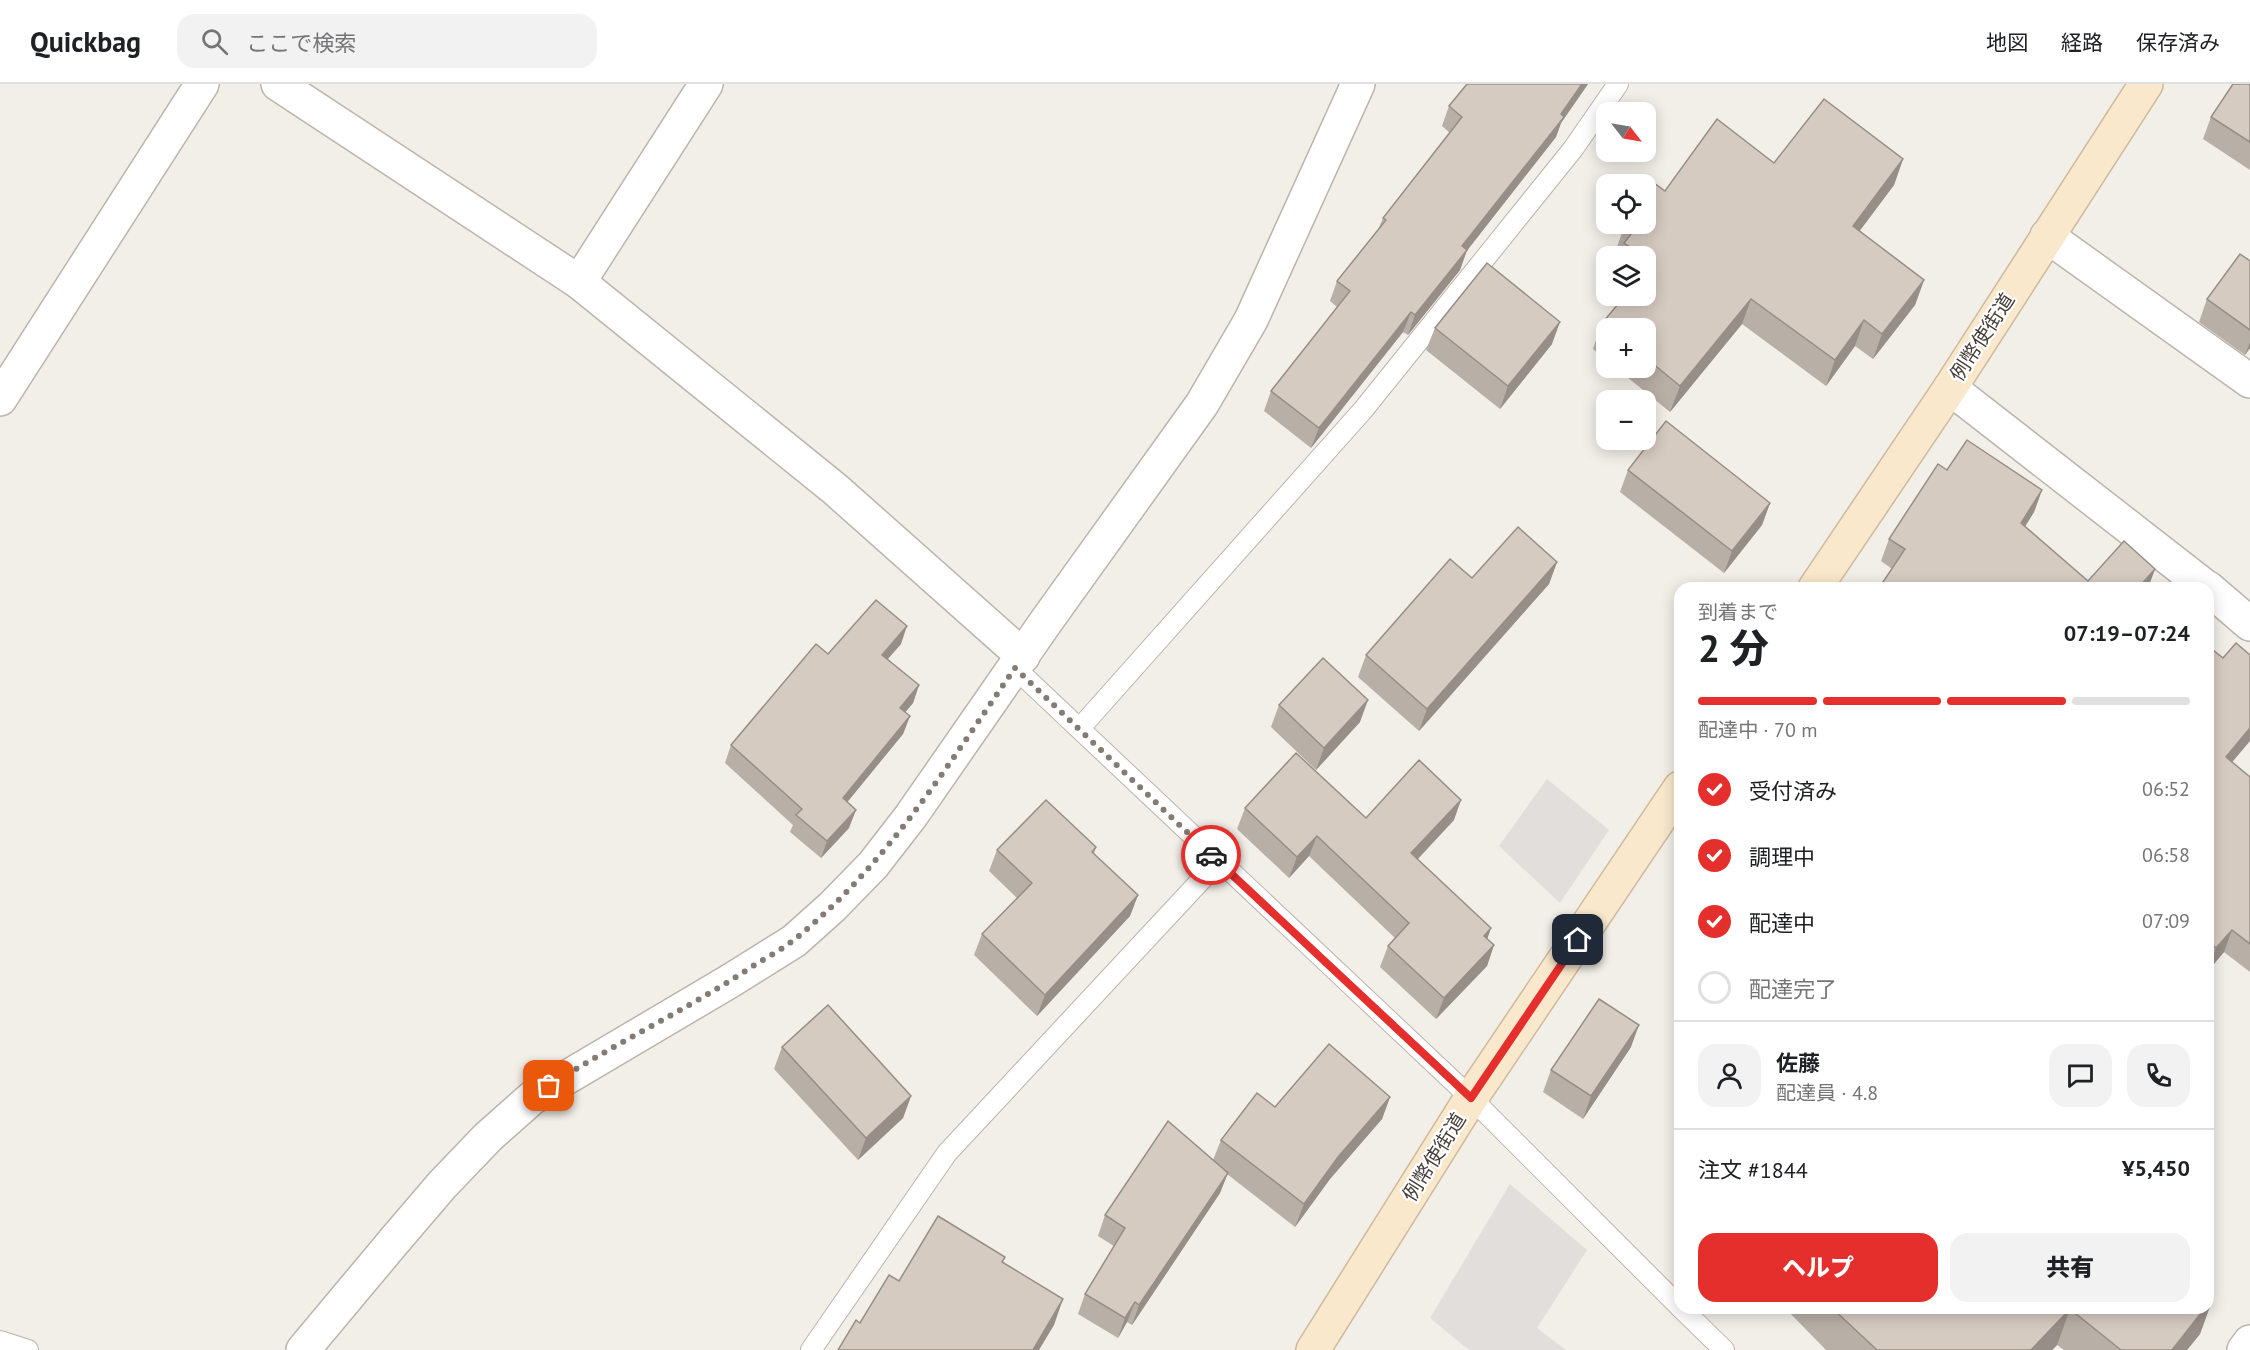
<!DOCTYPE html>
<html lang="ja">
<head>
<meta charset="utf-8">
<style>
	:root { --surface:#fff; --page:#f2f2f2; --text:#202124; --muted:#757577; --line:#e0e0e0; --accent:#e42f2d }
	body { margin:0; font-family:"PT Sans","Noto Sans JP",sans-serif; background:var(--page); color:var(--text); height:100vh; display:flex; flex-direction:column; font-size:22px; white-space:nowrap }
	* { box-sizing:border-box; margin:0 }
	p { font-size:20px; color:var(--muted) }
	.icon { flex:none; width:33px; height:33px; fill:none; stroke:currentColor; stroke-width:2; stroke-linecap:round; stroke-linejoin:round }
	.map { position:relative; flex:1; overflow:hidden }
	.panel { position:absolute; left:1674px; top:498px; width:540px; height:732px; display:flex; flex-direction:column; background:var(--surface); border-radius:18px; box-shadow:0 3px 15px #0003 }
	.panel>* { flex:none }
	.needle { width:39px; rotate:121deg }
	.fabs { position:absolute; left:1596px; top:18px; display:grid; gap:12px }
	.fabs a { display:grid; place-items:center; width:60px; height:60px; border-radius:12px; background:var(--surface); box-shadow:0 3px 15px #0003; font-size:30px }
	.pin { position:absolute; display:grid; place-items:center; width:51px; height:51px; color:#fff; margin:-26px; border-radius:12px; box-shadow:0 3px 9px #0006 }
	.courier { position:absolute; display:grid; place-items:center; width:60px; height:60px; margin:-30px; border:4px solid #e42f2d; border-radius:50%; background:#fff; color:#222; box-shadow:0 2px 8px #0007 }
	.head em { font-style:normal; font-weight:800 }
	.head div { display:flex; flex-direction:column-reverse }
	.head { display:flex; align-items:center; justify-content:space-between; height:102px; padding:0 24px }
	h1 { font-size:39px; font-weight:800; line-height:45px }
	.bar { display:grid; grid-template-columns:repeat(4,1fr); gap:9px 6px; align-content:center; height:72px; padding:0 24px }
	.bar i { height:8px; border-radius:4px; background:var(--line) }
	.bar .current { background:var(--accent) }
	.bar p { grid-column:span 4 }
	.line { display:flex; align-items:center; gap:15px; padding:0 24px; border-top:2px solid var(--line) }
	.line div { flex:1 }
	.round { display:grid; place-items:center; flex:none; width:63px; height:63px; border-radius:18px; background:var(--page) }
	ol { padding:0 24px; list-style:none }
	li { display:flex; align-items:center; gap:18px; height:66px }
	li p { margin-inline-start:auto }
	li .icon { padding:6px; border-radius:50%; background:var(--accent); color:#fff; stroke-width:4 }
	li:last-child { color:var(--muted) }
	li i { width:33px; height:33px; border:3px solid var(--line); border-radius:50% }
	.primary-button { display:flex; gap:12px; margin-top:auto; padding:12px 24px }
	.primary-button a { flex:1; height:69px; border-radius:18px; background:var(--accent); color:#fff; font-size:24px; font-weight:800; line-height:69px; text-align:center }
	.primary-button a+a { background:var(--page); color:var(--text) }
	header { display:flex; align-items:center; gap:36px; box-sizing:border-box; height:84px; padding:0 30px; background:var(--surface); border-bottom:2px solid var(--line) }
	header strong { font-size:28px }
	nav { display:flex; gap:33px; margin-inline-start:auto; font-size:21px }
	.search { width:420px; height:54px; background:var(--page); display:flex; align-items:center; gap:15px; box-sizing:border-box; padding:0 21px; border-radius:18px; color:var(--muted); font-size:22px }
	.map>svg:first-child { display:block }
	.parking { fill:#e1dedc }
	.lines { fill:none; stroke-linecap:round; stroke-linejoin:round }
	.service-casing { stroke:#bdb4ab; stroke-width:22 }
	.minor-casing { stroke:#bdb4ab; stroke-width:36 }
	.tertiary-casing { stroke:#bdb4ab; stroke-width:36 }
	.secondary-casing { stroke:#cdba9c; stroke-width:36 }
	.service { stroke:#fff; stroke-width:20 }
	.minor { stroke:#fff; stroke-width:33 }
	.tertiary { stroke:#fff; stroke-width:33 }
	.secondary { stroke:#f9e8cb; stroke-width:33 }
	.wall { fill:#b8afa6 }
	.shaded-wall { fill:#968e87 }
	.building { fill:#d6cbc1; stroke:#968e87; stroke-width:1.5 }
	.done { stroke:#827c75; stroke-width:6; stroke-dasharray:0 10.8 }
	.route { stroke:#e42f2d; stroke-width:8 }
	.labels { text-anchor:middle; stroke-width:4.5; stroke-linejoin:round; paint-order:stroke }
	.street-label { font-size:20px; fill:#453e37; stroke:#fff }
</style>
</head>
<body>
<header>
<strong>Quickbag</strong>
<div class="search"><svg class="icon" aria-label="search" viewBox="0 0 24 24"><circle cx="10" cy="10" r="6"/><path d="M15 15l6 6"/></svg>ここで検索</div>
<nav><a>地図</a><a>経路</a><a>保存済み</a></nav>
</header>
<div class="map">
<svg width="2250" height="1266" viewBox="0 0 2250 1266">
	<rect width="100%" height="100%" fill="#f2eee8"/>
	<g class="parking">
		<path d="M 1547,695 L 1609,746 L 1560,819 L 1499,762 Z"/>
		<path d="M 1510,1100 L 1587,1166 L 1537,1244 L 1566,1266 L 1469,1266 L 1430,1234 Z"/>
	</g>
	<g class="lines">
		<g class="service-casing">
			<g id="service">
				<path d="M 1015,584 L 1471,1014 L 1680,1223"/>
				<path d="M 1080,644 L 1363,326 L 1573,65 L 1618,0"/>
				<path d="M 1681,1224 L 1724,1266"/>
				<path d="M 0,1257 L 28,1266"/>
				<path d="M 811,1266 L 947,1069 L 1218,778"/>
			</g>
		</g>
		<g class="minor-casing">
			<g id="minor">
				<path d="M 278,0 L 579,198 L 835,405 L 1023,572"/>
				<path d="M 2047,152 L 2250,297"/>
				<path d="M 579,198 L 706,0"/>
				<path d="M 0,315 L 202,0"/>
				<path d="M 395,1156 L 442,1101 L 488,1053 L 532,1014 L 730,897 L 794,857 L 832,823 L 873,781 L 911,732 L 1045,539 L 1202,320 L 1251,236 L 1358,0"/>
				<path d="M 2244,1266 L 2250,1258"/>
			</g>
		</g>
		<g class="tertiary-casing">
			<g id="tertiary">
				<path d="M 1950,304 L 2207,504"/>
				<path d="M 2208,504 L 2250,540"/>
				<path d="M 303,1266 L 395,1156"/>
			</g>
		</g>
		<g class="secondary-casing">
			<g id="secondary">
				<path d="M 1815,504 L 1950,304 L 2146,0"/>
				<path d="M 1313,1266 L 1471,1014 L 1680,704"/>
			</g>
		</g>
		<use href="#service" class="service"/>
		<use href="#minor" class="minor"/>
		<use href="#tertiary" class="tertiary"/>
		<use href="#secondary" class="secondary"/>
	</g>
	<g class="wall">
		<path d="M 1467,0 L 1588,0 L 1561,39 L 1556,53 L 1467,166 L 1460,186 L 1408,251 L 1403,248 L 1311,364 L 1264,327 L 1271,307 L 1337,223 L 1330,217 L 1337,197 L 1378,146 L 1383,134 L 1450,49 L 1442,42 L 1449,22 Z"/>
		<path d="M 2250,0 L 2250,86 L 2203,55 L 2211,33 Z"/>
		<path d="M 1903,75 L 1894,101 L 1859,147 L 1924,196 L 1915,221 L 1873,275 L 1855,262 L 1826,302 L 1742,240 L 1670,328 L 1616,284 L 1646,284 L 1646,244 L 1606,244 L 1606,276 L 1593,265 L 1602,239 L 1646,212 L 1646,172 L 1619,172 L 1621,167 L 1617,163 L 1625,140 L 1646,140 L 1665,107 L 1774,79 Z"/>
		<path d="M 2250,177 L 2250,264 L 2245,271 L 2199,238 L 2207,215 Z"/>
		<path d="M 1435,244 L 1552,260 L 1500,325 L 1426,266 Z"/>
		<path d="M 1628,386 L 1770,419 L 1762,441 L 1724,489 L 1620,408 Z"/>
		<path d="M 1947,386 L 2042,406 L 2034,428 L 2025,443 L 2088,497 L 2155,485 L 2148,504 L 1879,504 L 1892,485 L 1881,477 L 1889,455 Z"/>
		<path d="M 1557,478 L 1549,500 L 1419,647 L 1358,593 L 1366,571 L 1472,494 Z"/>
		<path d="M 901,560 L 888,575 L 919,601 L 913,619 L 905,628 L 910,632 L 903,650 L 847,718 L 849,744 L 821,774 L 790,748 L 793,741 L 725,679 L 731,661 L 828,570 Z"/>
		<path d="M 2208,562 L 2232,678 L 2250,693 L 2250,888 L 2224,868 L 2208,887 Z"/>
		<path d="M 1279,621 L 1360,638 L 1316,686 L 1271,643 Z"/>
		<path d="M 1245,724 L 1366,734 L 1454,736 L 1417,775 L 1491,844 L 1487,855 L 1494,861 L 1487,882 L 1436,935 L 1380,883 L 1388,862 L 1395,854 L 1309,772 L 1289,794 L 1237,745 Z"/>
		<path d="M 1096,763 L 1094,770 L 1138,811 L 1130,832 L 1037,932 L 974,871 L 982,850 L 1017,814 L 989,787 L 997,766 Z"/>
		<path d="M 782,963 L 911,1012 L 903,1034 L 858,1076 L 774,985 Z"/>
		<path d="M 1631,963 L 1583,1035 L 1543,1008 L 1551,986 Z"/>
		<path d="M 1390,1013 L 1382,1035 L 1330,1095 L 1295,1143 L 1227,1090 L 1220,1109 L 1132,1241 L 1127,1238 L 1118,1254 L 1078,1230 L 1085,1210 L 1114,1162 L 1098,1152 L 1105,1131 L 1213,1076 L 1221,1056 L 1275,1023 Z"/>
		<path d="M 2213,1214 L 2200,1250 L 2187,1266 L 2064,1266 L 2057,1261 L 2052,1266 L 1826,1266 L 1785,1224 L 2208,1224 Z"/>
	</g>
	<g class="shaded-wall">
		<path d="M 1582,0 L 1588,0 L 1561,39 L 1556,53 L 1455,182 L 1462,162 L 1561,30 Z"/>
		<path d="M 1903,75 L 1894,101 L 1844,168 L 1853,142 Z"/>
		<path d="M 1467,166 L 1460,186 L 1408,251 L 1415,231 Z"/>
		<path d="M 1924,196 L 1915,221 L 1873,275 L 1882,250 Z"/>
		<path d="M 1751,215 L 1742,240 L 1670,328 L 1680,302 Z"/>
		<path d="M 1411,228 L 1403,248 L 1311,364 L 1319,344 Z"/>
		<path d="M 1864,236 L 1855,262 L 1826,302 L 1835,276 Z"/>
		<path d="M 1560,238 L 1552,260 L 1500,325 L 1508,302 Z"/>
		<path d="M 2250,258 L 2250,264 L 2245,271 Z"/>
		<path d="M 2042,406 L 2034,428 L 2013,461 L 2021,439 Z"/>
		<path d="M 1770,419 L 1762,441 L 1724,489 L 1732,467 Z"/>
		<path d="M 1557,478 L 1549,500 L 1419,647 L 1427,625 Z"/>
		<path d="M 2155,485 L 2148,504 L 2138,504 Z"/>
		<path d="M 907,542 L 901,560 L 876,588 L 882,571 Z"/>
		<path d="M 919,601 L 913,619 L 894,642 L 900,624 Z"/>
		<path d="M 1368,616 L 1360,638 L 1316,686 L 1324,664 Z"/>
		<path d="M 910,632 L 903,650 L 836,732 L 843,714 Z"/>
		<path d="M 2250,644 L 2250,657 L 2218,695 L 2226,673 Z"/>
		<path d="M 1461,716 L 1454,736 L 1404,790 L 1411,769 Z"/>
		<path d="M 856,726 L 849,744 L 821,774 L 827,757 Z"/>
		<path d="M 1317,752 L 1309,772 L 1289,794 L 1297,773 Z"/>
		<path d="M 1138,811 L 1130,832 L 1037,932 L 1045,911 Z"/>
		<path d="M 1491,844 L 1484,864 L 1484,852 Z"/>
		<path d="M 2232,846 L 2224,868 L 2208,887 L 2216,864 Z"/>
		<path d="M 1494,861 L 1487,882 L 1436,935 L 1444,914 Z"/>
		<path d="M 1639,941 L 1631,963 L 1583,1035 L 1591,1012 Z"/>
		<path d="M 911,1012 L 903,1034 L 858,1076 L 866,1054 Z"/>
		<path d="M 1390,1013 L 1382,1035 L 1330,1095 L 1295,1143 L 1304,1120 L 1338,1073 Z"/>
		<path d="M 1228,1089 L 1220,1109 L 1132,1241 L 1139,1221 Z"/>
		<path d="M 2213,1214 L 2200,1250 L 2187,1266 L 2172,1266 L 2205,1224 L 2208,1224 L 2208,1220 Z"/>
		<path d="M 1063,1215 L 1054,1241 L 1039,1266 L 1033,1266 Z"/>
		<path d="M 1135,1218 L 1127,1238 L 1118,1254 L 1125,1234 Z"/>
		<path d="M 2070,1225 L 2057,1261 L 2052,1266 L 2031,1266 Z"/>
	</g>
	<g class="building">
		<path d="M 1467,0 L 1582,0 L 1561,30 L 1564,33 L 1462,162 L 1467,166 L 1415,231 L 1411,228 L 1319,344 L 1271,307 L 1350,207 L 1337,197 L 1386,136 L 1383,134 L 1462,33 L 1449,22 Z"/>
		<path d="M 2233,0 L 2250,0 L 2250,58 L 2211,33 Z"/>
		<path d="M 1824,15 L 1903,75 L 1853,142 L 1924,196 L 1882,250 L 1864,236 L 1835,276 L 1751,215 L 1680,302 L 1646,274 L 1646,244 L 1609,244 L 1602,239 L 1625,212 L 1646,212 L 1646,186 L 1651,179 L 1646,175 L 1646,172 L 1643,172 L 1624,159 L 1635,145 L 1628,140 L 1646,140 L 1646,110 L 1654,99 L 1665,107 L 1717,35 L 1774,79 Z"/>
		<path d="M 2240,170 L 2250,177 L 2250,246 L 2207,215 Z"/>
		<path d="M 1487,179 L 1560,238 L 1508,302 L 1435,244 Z"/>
		<path d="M 1666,337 L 1770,419 L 1732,467 L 1628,386 Z"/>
		<path d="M 1967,356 L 2042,406 L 2021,439 L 2088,497 L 2124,457 L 2155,485 L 2138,504 L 1879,504 L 1905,465 L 1889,455 L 1938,380 L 1947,386 Z"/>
		<path d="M 1518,443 L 1557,478 L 1427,625 L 1366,571 L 1450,475 L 1472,494 Z"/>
		<path d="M 876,516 L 907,542 L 882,571 L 919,601 L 900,624 L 910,632 L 843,714 L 856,726 L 827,757 L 796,731 L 802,725 L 731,661 L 816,560 L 828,570 Z"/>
		<path d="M 2236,559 L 2250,571 L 2250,644 L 2226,673 L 2250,693 L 2250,860 L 2232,846 L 2216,864 L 2208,857 L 2208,562 L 2223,574 Z"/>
		<path d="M 1323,574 L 1368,616 L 1324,664 L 1279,621 Z"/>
		<path d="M 1296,669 L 1366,734 L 1419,676 L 1461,716 L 1411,769 L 1491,844 L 1484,852 L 1494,861 L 1444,914 L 1388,862 L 1409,839 L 1317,752 L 1297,773 L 1245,724 Z"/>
		<path d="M 1046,716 L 1096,763 L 1092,768 L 1138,811 L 1045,911 L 982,850 L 1032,799 L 997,766 Z"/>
		<path d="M 1599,915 L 1639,941 L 1591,1012 L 1551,986 Z"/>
		<path d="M 828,921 L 911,1012 L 866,1054 L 782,963 Z"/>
		<path d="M 1329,960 L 1390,1013 L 1338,1073 L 1304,1120 L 1221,1056 L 1257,1009 L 1275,1023 Z"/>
		<path d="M 1168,1037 L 1228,1089 L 1139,1221 L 1135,1218 L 1125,1234 L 1085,1210 L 1125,1144 L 1105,1131 Z"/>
		<path d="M 938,1132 L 1005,1173 L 1002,1178 L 1063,1215 L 1033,1266 L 838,1266 L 856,1236 L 860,1239 L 889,1191 L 899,1197 Z"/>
		<path d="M 2208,1210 L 2213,1214 L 2208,1220 Z"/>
		<path d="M 1832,1224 L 2205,1224 L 2172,1266 L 2121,1266 L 2070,1225 L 2031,1266 L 1877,1266 Z"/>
	</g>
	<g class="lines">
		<path class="done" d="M 549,1002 C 615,959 687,926 753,882 C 767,873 783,865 795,855 C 887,781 949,679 1015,584 L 1211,771"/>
		<path class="route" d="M 1211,771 L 1471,1014 L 1578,856"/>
	</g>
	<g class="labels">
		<g class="street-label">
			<text transform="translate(1982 253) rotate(-57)" y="7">例幣使街道</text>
			<text transform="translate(1434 1073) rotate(-58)" y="7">例幣使街道</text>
		</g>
	</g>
</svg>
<div class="fabs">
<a><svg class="needle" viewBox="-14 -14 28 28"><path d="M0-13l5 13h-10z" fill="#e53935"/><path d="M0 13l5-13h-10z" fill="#757577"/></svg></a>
<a><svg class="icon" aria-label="locate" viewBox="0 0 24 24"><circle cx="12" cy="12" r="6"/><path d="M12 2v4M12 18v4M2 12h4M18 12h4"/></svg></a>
<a><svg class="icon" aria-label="layers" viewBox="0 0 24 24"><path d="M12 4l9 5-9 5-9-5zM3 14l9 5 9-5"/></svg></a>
<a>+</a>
<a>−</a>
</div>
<div class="pin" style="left:549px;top:1002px;background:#ea580c"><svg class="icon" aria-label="bag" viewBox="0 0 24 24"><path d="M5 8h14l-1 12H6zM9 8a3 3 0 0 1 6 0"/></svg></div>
<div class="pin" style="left:1578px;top:856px;background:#1f2937"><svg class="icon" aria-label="home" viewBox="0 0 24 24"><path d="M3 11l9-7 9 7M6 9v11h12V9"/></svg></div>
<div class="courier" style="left:1211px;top:771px"><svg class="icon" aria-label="car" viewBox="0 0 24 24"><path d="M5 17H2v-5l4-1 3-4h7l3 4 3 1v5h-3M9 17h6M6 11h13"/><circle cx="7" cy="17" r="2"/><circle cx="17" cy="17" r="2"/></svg></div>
<section class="panel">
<div class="head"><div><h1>2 分</h1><p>到着まで</p></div><em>07:19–07:24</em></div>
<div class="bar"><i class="current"></i><i class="current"></i><i class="current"></i><i></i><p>配達中 · 70 m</p></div>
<ol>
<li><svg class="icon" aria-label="check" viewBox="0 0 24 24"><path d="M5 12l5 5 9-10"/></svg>受付済み<p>06:52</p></li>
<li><svg class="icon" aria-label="check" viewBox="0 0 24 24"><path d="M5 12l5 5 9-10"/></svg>調理中<p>06:58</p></li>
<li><svg class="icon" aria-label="check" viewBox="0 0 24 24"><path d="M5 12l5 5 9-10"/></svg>配達中<p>07:09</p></li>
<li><i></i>配達完了</li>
</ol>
<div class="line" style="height:108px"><a class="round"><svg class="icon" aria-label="person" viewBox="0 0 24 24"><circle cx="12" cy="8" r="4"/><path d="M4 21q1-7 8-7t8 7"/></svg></a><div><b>佐藤</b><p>配達員 · 4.8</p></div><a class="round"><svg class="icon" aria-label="chat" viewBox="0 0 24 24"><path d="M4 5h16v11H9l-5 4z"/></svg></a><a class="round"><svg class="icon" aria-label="phone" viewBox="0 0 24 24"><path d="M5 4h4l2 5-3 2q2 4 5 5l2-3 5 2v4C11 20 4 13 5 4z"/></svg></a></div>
<div class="line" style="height:78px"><div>注文 #1844</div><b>¥5,450</b></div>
<div class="primary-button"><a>ヘルプ</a><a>共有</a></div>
</section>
</div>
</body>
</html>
